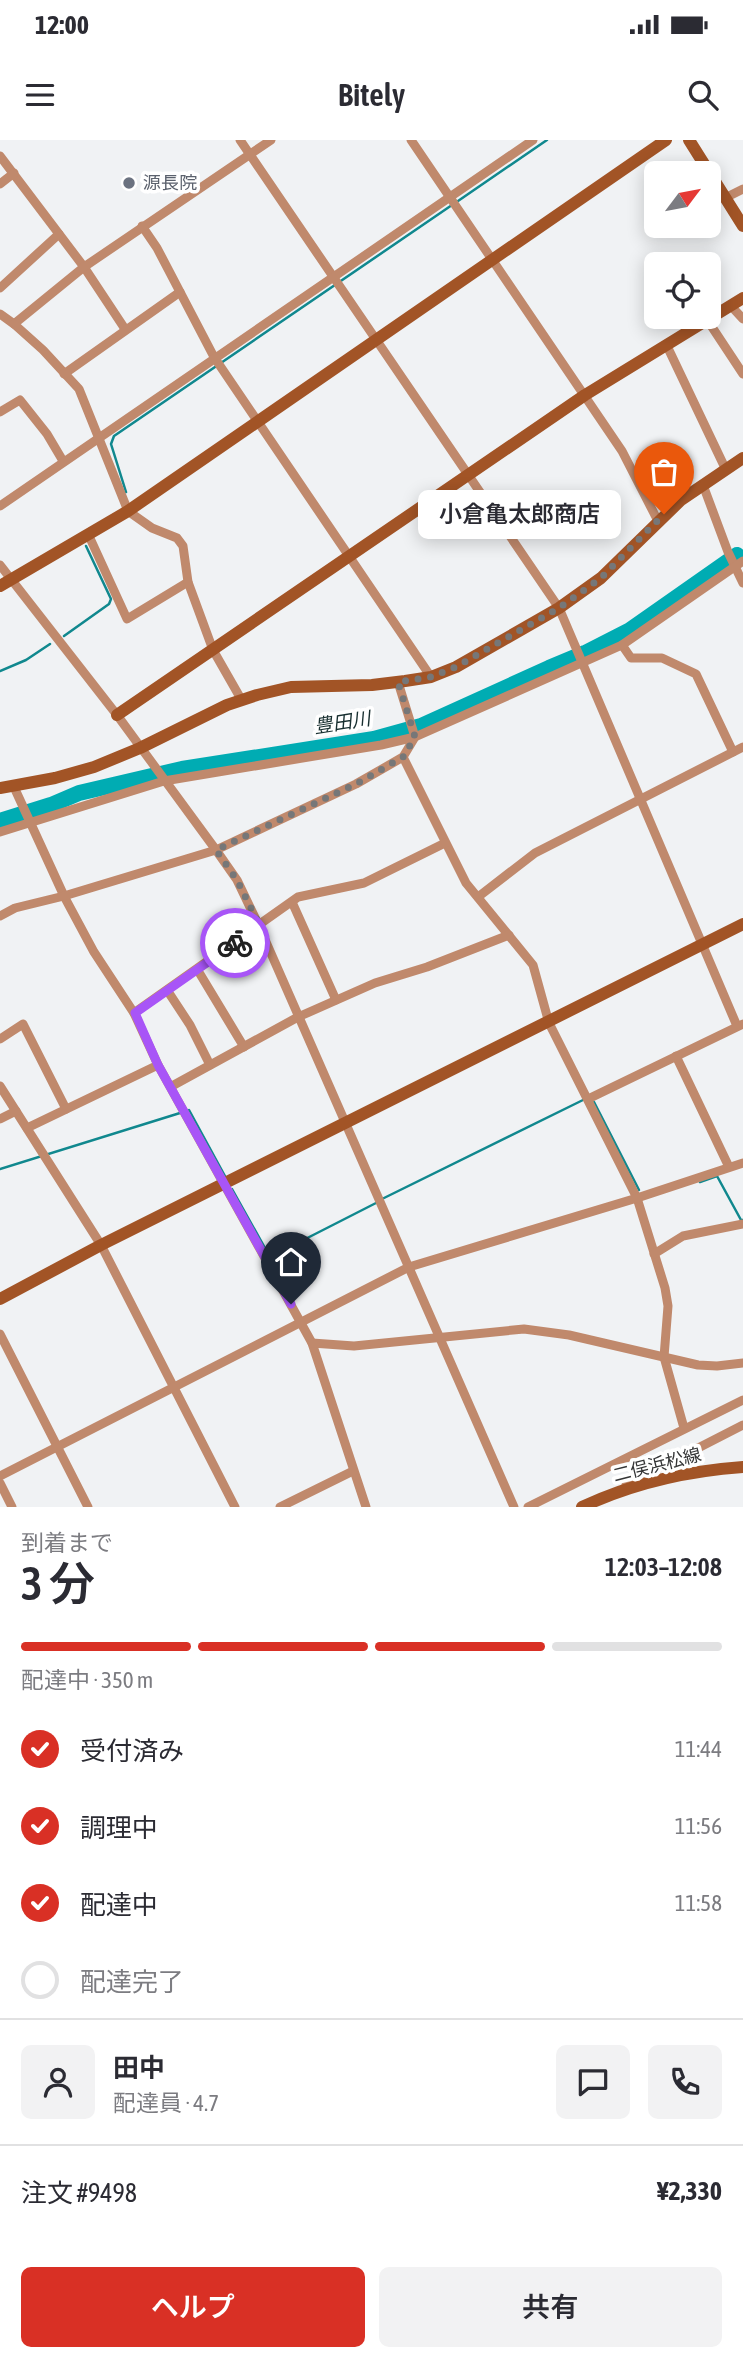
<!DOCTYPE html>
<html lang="ja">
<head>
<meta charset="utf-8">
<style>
	:root { --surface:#fff; --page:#f2f2f3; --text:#2b2b33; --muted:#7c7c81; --line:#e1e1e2; --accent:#d93025 }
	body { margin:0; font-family:"Asap Condensed","Noto Sans JP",sans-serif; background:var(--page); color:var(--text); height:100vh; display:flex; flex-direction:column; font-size:26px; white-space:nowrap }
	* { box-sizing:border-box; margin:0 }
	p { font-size:23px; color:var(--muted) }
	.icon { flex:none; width:38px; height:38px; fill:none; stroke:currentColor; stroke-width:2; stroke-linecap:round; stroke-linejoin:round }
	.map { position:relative; height:1367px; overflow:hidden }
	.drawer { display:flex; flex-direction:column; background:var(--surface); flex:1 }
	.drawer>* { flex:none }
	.needle { width:46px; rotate:58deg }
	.controls { position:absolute; left:644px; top:21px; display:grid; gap:14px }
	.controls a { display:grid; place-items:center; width:77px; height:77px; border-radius:10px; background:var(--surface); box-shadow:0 4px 18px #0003; font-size:35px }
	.pin { position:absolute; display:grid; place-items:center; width:60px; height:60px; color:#fff; margin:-72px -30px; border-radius:50% 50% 50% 0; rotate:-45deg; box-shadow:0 0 7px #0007 }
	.pin .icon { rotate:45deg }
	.courier { position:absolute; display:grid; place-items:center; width:70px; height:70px; margin:-35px; border:5px solid #a855f7; border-radius:50%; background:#fff; color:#222; box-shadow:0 2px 9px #0007 }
	.bubble { position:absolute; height:49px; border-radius:10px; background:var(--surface); box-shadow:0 4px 18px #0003; font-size:23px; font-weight:600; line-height:49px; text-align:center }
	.headline em { font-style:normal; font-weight:600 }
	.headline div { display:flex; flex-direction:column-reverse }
	.headline { display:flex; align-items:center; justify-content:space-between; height:119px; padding:0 21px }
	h1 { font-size:46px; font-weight:600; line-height:52px }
	.bar { display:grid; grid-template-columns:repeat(4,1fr); gap:10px 7px; align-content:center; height:84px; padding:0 21px }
	.bar i { height:9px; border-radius:5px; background:var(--line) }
	.bar .current { background:var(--accent) }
	.bar p { grid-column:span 4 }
	.line { display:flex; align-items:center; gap:18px; padding:0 21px; border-top:2px solid var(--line) }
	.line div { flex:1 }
	.round { display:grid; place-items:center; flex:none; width:74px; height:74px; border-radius:10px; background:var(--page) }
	ol { padding:0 21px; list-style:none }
	li { display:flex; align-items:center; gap:21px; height:77px }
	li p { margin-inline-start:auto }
	li .icon { padding:7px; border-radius:50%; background:var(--accent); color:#fff; stroke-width:4 }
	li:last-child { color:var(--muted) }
	li i { width:38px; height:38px; border:4px solid var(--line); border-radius:50% }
	.primary-button { display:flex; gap:14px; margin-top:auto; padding:14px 21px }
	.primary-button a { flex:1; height:80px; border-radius:10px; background:var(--accent); color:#fff; font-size:28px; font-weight:600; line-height:80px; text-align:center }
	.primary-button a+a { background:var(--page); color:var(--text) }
	.status { display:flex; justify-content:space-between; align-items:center; height:49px; padding:0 35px; background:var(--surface); direction:ltr }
	.status svg { height:19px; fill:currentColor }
	header { display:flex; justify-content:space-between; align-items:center; height:91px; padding:0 21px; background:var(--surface); font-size:32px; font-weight:600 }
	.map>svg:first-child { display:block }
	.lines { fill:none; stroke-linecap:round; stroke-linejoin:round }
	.stream { stroke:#10888e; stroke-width:2.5 }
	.river { stroke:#00acb3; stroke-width:16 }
	.street { stroke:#c0896c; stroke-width:9 }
	.secondary { stroke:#a25426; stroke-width:12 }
	.done { stroke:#767778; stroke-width:7; stroke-dasharray:0 12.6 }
	.route { stroke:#a855f7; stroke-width:9 }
	.worship-dot { fill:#6b7280; stroke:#fff; stroke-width:2.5 }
	.labels { text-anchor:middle; stroke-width:7; stroke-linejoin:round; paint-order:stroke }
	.worship-label { font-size:18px; fill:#5b616d; stroke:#fff; text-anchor:start }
	.street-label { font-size:18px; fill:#343536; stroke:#fff }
	.water-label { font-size:19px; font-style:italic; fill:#182f30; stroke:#fff }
</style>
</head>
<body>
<div class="status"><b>12:00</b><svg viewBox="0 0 49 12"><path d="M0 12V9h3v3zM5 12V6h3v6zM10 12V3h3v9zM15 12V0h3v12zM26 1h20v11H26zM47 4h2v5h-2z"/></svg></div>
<header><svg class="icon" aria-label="menu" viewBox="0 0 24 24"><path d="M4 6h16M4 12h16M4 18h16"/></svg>Bitely<svg class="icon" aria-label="search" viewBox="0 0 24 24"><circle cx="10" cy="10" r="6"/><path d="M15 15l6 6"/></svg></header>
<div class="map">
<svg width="743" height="1367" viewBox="0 0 743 1367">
	<rect width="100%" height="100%" fill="#f0f2f4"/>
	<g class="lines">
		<g class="stream">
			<path d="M 458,61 L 547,0"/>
			<path d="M 126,352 L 111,304 L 114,296 L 452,65"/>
			<path d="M 739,419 L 737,415 L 743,411"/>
			<path d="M 64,496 L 109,464 L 111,459 L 86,406"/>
			<path d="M 0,531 L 26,520 L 50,504"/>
			<path d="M 594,962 L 639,1050"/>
			<path d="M 189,970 L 226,1038"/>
			<path d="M 0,1029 L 180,973"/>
			<path d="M 700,1042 L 717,1036 L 741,1080 L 743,1080"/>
			<path d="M 232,1049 L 270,1117 L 376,1063"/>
			<path d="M 382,1059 L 583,960"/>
		</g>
		<path class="river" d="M 0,681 L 51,665 L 79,653 L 182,629 L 374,599 L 421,586 L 549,528 L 585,513 L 630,490 L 737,415"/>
		<g class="street">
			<path d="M 240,0 L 559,468 L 737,886"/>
			<path d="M 411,0 L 622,311 L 658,381"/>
			<path d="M 0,16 L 84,127 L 125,189"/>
			<path d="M 0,44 L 14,33"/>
			<path d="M 725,58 L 743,49"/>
			<path d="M 142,86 L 157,108 L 214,217 L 431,537"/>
			<path d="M 0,148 L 59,94"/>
			<path d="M 731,166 L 743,179"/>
			<path d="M 0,174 L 14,184 L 84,127 L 271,0"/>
			<path d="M 708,181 L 743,234"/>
			<path d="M 14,184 L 43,210 L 79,249 L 128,371 L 152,388 L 177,398 L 183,406 L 188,442 L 213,510 L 241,559"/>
			<path d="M 667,206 L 726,330"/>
			<path d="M 64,234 L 180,152"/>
			<path d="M 0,272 L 20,260 L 47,294 L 63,321"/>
			<path d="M 703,345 L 728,412 L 743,443"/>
			<path d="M 0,366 L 533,0"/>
			<path d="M 89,396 L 127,479 L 188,442"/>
			<path d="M 0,425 L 117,575 L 216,710 L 237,740 L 259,786 L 514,1367"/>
			<path d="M 622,505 L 631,518 L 662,518 L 696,534 L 733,612"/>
			<path d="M 403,617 L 466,743 L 533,825 L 549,883 L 637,1058 L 665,1148 L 668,1166 L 664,1217 L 684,1288"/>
			<path d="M 14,647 L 64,756 L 94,812 L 134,873 L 158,925 L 312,1203 L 366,1367"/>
			<path d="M 0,692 L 164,641 L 381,605 L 415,597 L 622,505 L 743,421"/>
			<path d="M 478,757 L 535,713 L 743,607"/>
			<path d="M 292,762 L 336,860"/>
			<path d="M 0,776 L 15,768 L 64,756 L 216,710 L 356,644 L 403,617 L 415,597 L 398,542"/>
			<path d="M 197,829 L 244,907"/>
			<path d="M 167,850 L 190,885 L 210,925"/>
			<path d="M 134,873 L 298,757 L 364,743 L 445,703"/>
			<path d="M 0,899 L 23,884 L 66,969"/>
			<path d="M 676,916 L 729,1027"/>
			<path d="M 0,946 L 101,1105 L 235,1367"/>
			<path d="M 172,946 L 298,877 L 375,843 L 427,827 L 509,795"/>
			<path d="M 588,959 L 743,884"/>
			<path d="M 0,979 L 16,971"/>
			<path d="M 27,988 L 158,925"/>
			<path d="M 654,1114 L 683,1096 L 743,1084"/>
			<path d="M 0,1194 L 88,1367"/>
			<path d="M 312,1203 L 354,1206 L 524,1189 L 569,1195 L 698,1225 L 717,1226 L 743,1223"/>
			<path d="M 0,1336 L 409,1127 L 637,1058 L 743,1023"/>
			<path d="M 0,1343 L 12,1367"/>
			<path d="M 626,1345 L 743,1285"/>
			<path d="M 280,1367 L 353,1331"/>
			<path d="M 528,1367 L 743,1260"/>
		</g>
		<g class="secondary">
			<path d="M 689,0 L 743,86"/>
			<path d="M 0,446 L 128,371 L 666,0"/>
			<path d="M 117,575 L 585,255 L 743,158"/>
			<path d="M 0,648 L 55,638 L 94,627 L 140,608 L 227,565 L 257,555 L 291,547 L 372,545 L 405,541 L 431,537 L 456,527 L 559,468 L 601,438 L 681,360 L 743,318"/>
			<path d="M 0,1159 L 101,1105 L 743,784"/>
			<path d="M 582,1367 C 633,1343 687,1331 743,1327"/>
		</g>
	</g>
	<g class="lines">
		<path class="done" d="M 235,803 L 260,786 L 237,740 L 216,710 L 356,644 L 403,617 L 415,597 L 398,542 L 431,537 L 456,527 L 559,468 L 601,438 L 664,374"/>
		<path class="route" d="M 235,803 L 135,873 L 158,925 L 291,1164"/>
	</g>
	<circle class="worship-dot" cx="129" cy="43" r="7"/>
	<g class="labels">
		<g class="worship-label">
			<text x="143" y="49">源長院</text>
		</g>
		<g class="street-label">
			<text transform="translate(657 1325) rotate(-14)" y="6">二俣浜松線</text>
		</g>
		<g class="water-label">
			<text transform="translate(342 582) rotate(-9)" y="7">豊田川</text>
		</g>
	</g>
</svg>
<div class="controls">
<a><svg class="needle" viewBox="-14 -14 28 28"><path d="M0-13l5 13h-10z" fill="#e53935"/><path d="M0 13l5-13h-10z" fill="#7c7c81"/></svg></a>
<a><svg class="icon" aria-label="locate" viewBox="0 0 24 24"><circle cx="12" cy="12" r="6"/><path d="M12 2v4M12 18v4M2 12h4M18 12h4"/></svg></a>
</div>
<div class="pin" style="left:664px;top:374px;background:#ea580c"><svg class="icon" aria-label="bag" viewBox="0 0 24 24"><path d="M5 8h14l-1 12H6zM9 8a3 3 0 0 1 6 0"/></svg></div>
<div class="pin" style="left:291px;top:1164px;background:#1f2937"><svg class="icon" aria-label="home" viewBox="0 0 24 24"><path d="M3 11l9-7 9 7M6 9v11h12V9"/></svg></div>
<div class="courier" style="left:235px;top:803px"><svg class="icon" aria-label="bike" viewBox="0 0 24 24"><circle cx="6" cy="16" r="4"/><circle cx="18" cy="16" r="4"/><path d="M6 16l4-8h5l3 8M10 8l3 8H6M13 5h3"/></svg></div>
<div class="bubble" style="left:418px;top:350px;width:203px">小倉亀太郎商店</div>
</div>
<section class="drawer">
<div class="headline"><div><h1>3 分</h1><p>到着まで</p></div><em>12:03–12:08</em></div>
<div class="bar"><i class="current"></i><i class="current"></i><i class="current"></i><i></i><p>配達中 · 350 m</p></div>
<ol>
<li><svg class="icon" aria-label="check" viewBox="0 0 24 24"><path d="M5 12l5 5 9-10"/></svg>受付済み<p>11:44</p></li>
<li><svg class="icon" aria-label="check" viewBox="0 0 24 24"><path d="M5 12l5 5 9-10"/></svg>調理中<p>11:56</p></li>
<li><svg class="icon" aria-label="check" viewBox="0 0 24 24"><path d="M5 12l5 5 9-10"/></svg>配達中<p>11:58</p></li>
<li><i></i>配達完了</li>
</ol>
<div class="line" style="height:126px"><a class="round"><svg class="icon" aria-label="person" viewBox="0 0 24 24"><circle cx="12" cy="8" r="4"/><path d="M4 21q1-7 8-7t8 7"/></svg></a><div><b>田中</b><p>配達員 · 4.7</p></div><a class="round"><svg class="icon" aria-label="chat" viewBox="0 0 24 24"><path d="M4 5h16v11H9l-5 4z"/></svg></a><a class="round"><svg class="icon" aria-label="phone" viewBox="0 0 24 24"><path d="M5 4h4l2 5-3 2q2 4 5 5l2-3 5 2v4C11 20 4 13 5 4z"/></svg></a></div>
<div class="line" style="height:91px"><div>注文 #9498</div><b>¥2,330</b></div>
<div class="primary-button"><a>ヘルプ</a><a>共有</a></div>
</section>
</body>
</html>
